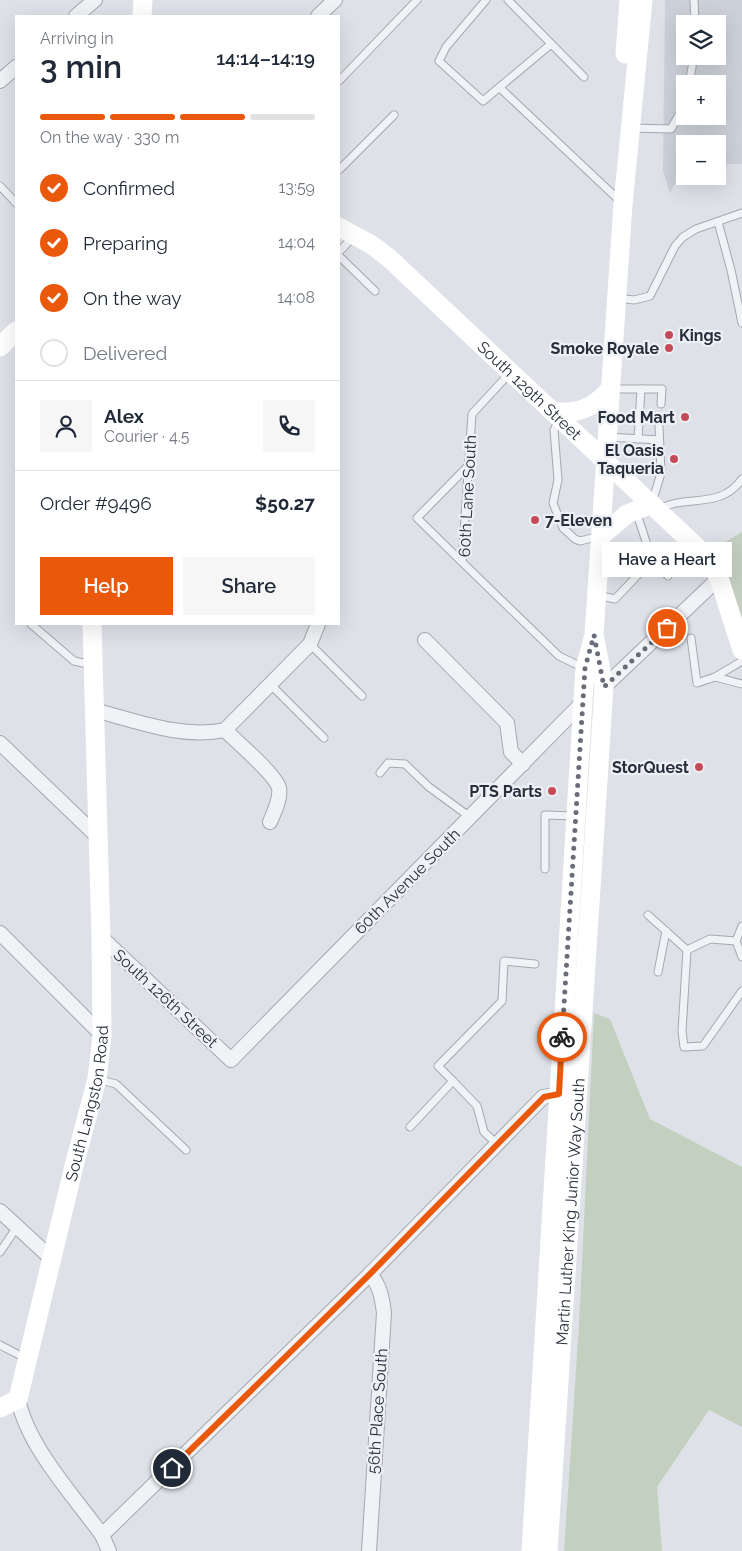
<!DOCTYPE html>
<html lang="en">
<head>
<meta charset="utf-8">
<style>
	:root { --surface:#fff; --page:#f6f6f7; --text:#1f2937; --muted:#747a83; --line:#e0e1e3; --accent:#ea580c }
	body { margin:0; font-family:Raleway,sans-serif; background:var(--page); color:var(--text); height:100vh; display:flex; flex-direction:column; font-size:19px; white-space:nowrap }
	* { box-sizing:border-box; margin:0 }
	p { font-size:16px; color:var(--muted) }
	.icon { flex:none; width:28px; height:28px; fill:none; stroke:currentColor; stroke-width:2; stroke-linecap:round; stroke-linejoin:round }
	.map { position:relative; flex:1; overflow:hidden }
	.sheet { position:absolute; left:15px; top:15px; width:325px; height:610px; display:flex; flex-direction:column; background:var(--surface); border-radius:0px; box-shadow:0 5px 20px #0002 }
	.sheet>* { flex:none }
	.tools { position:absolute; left:676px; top:15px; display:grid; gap:10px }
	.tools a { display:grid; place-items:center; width:50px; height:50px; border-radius:0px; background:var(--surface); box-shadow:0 5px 20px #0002; font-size:25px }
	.pin { position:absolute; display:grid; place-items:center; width:42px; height:42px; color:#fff; margin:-21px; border:2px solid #fff; border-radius:50%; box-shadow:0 1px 5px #0007 }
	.courier { position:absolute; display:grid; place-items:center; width:50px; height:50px; margin:-25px; border:4px solid #ea580c; border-radius:50%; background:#fff; color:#222; box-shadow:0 1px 6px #0007 }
	.bubble { position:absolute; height:35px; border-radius:0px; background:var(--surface); box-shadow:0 5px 20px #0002; font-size:16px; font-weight:600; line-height:35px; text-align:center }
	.headline em { font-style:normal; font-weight:600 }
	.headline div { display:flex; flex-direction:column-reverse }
	.headline { display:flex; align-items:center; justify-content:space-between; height:85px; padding:0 25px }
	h1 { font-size:32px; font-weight:600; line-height:38px }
	.bar { display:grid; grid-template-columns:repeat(4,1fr); gap:8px 5px; align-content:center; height:60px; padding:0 25px }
	.bar i { height:6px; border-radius:4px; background:var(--line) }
	.bar .on { background:var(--accent) }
	.bar p { grid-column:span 4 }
	.line { display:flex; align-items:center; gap:12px; padding:0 25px; border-top:1px solid var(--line) }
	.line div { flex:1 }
	.round { display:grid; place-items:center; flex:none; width:52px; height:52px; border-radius:0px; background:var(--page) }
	ol { padding:0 25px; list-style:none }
	li { display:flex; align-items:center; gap:15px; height:55px }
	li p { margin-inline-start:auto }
	li .icon { padding:5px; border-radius:50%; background:var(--accent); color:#fff; stroke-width:4 }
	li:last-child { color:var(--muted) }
	li i { width:28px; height:28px; border:2px solid var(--line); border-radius:50% }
	.cta { display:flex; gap:10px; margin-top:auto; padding:10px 25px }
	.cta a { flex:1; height:58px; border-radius:0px; background:var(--accent); color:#fff; font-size:20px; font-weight:600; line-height:58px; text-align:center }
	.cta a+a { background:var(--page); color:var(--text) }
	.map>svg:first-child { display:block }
	.built { fill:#ccd0d8; fill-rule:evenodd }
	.green { fill:#c3d0c0 }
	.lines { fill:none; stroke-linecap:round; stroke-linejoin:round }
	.lane-casing { stroke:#a4a8b0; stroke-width:9 }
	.street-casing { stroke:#a4a8b0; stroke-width:16 }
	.lane { stroke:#f0f2f5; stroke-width:7 }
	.street { stroke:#f0f2f5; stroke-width:14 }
	.secondary { stroke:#fff; stroke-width:19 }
	.done { stroke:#686d78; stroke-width:5; stroke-dasharray:0 9 }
	.route { stroke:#ea580c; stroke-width:6 }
	.poi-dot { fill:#c54a58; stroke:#edf0f4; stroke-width:2 }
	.labels { text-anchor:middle; stroke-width:4.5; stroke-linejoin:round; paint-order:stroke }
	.poi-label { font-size:16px; font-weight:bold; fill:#282f3c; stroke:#edf0f4; text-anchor:end }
	.street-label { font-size:16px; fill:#282f3c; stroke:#edf0f4 }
</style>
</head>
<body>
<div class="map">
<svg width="742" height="1551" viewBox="0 0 742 1551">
	<rect width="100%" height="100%" fill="#dee1e7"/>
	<path class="built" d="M 665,0 L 742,0 L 742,164 L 718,164 L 718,144 L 685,144 L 685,166 L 670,193 L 663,171 ZM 685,24 L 718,24 L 718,56 L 685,56 ZM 685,84 L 718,84 L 718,116 L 685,116 Z"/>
	<g class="green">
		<path d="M 742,532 L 742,619 L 715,548 Z"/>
		<path d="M 594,1013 L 610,1019 L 650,1119 L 742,1167 L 742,1427 L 709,1410 L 657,1487 L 662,1551 L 564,1551 L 579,1325 Z"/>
	</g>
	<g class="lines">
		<g class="lane-casing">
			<g id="lane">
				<path d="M 486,0 L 446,47 L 439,61 L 483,101 L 551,44"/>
				<path d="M 508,0 L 584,77"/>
				<path d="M 694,0 L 695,24"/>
				<path d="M 339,81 L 417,0"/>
				<path d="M 689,84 L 694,56"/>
				<path d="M 500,88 L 621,202"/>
				<path d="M 630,128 L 671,129 L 685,104"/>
				<path d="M 339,170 L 394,115"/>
				<path d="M 0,186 L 16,203"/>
				<path d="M 718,222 L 731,270 L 742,323"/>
				<path d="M 339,252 L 353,237"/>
				<path d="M 339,256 L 375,291"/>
				<path d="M 617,298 L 634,300 L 650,296 L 675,246 L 683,237 L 696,229 L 742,213"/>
				<path d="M 509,374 L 472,414 L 462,562 L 559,656 L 584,668"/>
				<path d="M 612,389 L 662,389 L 661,404"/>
				<path d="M 559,420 L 554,430 L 558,480 L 553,503 L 563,528 L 575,539 L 580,541 L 600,536"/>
				<path d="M 608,437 L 659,440"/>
				<path d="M 638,439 L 641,389"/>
				<path d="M 652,503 L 661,473 L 659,427"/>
				<path d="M 659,509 C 687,494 720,510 742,479"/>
				<path d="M 636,511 L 652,560 L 668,576"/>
				<path d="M 462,562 L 417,518 L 468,466"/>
				<path d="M 597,595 L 615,599 L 652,560"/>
				<path d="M 31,624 L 74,661 L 92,665"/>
				<path d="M 691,638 L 697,683 L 715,677"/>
				<path d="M 310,644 L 362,696"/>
				<path d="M 742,661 L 715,677 L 742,684"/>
				<path d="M 270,684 L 324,738"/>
				<path d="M 380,773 L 388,763 L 405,764 L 429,787 L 470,817"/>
				<path d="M 545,869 L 545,815 L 575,816"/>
				<path d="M 648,915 L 687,950"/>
				<path d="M 742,926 L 736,941 L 742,957"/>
				<path d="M 736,941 L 710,939 L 687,950 L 682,1031 L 684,1047 L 703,1046 L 742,991"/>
				<path d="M 658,972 L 666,931"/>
				<path d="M 97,1079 L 116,1084 L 186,1150"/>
				<path d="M 453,1081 L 438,1066 L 502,1001 L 504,961 L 535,964"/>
				<path d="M 410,1127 L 453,1081 L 477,1106 L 484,1132 L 497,1144"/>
				<path d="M 0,1252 L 17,1227"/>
				<path d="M 0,1345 L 27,1359"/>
			</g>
		</g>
		<g class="street-casing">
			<g id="street">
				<path d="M 76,16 L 95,0"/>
				<path d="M 318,16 L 335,0"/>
				<path d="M 0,81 L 16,67"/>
				<path d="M 425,640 L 507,723 L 511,752 L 523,764"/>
				<path d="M 604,687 L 719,578"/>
				<path d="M 94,710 C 137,721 181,739 225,730 L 310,644 L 318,624"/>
				<path d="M 225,730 C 236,741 276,775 279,788 C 281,799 274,812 270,822"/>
				<path d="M 0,743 L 98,837"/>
				<path d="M 0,933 L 102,1035"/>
				<path d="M 101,937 L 231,1060 L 582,703"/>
				<path d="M 0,1211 L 52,1259"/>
				<path d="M 18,1399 C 28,1447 73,1495 102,1535 L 109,1551"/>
				<path d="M 102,1535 L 370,1274 L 543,1097 L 559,1094"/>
				<path d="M 369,1551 L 384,1313 C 382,1297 380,1286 370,1274"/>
			</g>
		</g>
		<use href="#lane" class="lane"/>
		<use href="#street" class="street"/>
		<g class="secondary">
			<path d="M 142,16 L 143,0"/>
			<path d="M 625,54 L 629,0"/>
			<path id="s1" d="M 339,227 L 372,245 L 389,258 L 702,552 L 719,578 L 742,650"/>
			<path d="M 0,347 L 16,331"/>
			<path d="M 552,411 C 578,415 593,408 610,389"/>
			<path d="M 601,536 L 627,514 L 652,504"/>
			<path id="s2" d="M 0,1408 L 18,1399 L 74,1166 L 97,1079 L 102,1035 L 101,937 L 92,624"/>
			<path d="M 531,1551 L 585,668 L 594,635 L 623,204 L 643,0"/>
			<path id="s3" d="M 548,1551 L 604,687 L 595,639"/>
		</g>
	</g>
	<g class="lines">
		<path class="done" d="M 562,1037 L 585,668 L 594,635 L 604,687 L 667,628"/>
		<path class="route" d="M 172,1468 L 370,1274 L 544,1097 L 559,1094 L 562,1037"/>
	</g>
	<g class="poi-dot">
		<circle cx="669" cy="335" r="5"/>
		<circle cx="669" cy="348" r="5"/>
		<circle cx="685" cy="417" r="5"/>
		<circle cx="674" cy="459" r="5"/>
		<circle cx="535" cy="520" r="5"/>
		<circle cx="699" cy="767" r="5"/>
		<circle cx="552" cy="791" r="5"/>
	</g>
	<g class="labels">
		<g class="poi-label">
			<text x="679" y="341" text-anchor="start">Kings</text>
			<text x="659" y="354">Smoke Royale</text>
			<text x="675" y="423">Food Mart</text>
			<text x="664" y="456">El Oasis<tspan x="664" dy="18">Taqueria</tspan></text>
			<text x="545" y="526" text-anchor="start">7-Eleven</text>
			<text x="689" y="773">StorQuest</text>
			<text x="542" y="797">PTS Parts</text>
		</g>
		<g class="street-label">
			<text dy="6" stroke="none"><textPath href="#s1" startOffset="252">South 129th Street</textPath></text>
			<text transform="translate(467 496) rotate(-87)" y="6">60th Lane South</text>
			<text transform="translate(407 881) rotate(-45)" y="6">60th Avenue South</text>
			<text transform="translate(166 998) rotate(43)" y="6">South 126th Street</text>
			<text dy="6" stroke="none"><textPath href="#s2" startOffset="324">South Langston Road</textPath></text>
			<text dy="6" stroke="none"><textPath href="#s3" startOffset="340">Martin Luther King Junior Way South</textPath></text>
			<text transform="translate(377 1411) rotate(-86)" y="6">56th Place South</text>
		</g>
	</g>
</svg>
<div class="tools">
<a><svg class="icon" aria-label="layers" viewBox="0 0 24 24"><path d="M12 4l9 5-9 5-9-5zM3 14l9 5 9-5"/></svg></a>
<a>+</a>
<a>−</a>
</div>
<div class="pin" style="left:667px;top:628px;background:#ea580c"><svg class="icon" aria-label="bag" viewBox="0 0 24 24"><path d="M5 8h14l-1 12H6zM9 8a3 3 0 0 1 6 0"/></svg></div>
<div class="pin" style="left:172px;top:1468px;background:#1f2937"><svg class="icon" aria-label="home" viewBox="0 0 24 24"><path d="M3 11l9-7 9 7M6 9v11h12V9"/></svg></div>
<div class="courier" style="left:562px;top:1037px"><svg class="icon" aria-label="bike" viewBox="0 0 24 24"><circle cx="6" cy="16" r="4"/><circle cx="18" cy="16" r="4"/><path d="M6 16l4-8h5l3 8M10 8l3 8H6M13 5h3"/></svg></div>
<div class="bubble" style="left:602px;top:542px;width:130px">Have a Heart</div>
<section class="sheet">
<div class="headline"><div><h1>3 min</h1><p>Arriving in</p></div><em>14:14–14:19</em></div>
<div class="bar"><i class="on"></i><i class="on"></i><i class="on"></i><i></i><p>On the way · 330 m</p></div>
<ol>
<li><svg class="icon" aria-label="check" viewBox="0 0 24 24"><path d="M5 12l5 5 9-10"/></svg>Confirmed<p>13:59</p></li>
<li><svg class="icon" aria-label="check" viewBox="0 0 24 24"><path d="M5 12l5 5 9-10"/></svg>Preparing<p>14:04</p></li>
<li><svg class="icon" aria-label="check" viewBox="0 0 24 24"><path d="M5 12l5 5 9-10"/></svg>On the way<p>14:08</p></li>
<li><i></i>Delivered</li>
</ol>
<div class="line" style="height:90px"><a class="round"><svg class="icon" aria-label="person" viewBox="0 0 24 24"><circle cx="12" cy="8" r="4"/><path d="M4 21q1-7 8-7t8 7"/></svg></a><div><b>Alex</b><p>Courier · 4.5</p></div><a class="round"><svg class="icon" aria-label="phone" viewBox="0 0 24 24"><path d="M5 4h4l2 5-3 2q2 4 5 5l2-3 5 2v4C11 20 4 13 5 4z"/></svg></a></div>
<div class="line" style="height:65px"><div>Order #9496</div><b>$50.27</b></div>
<div class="cta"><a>Help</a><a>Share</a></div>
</section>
</div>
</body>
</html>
